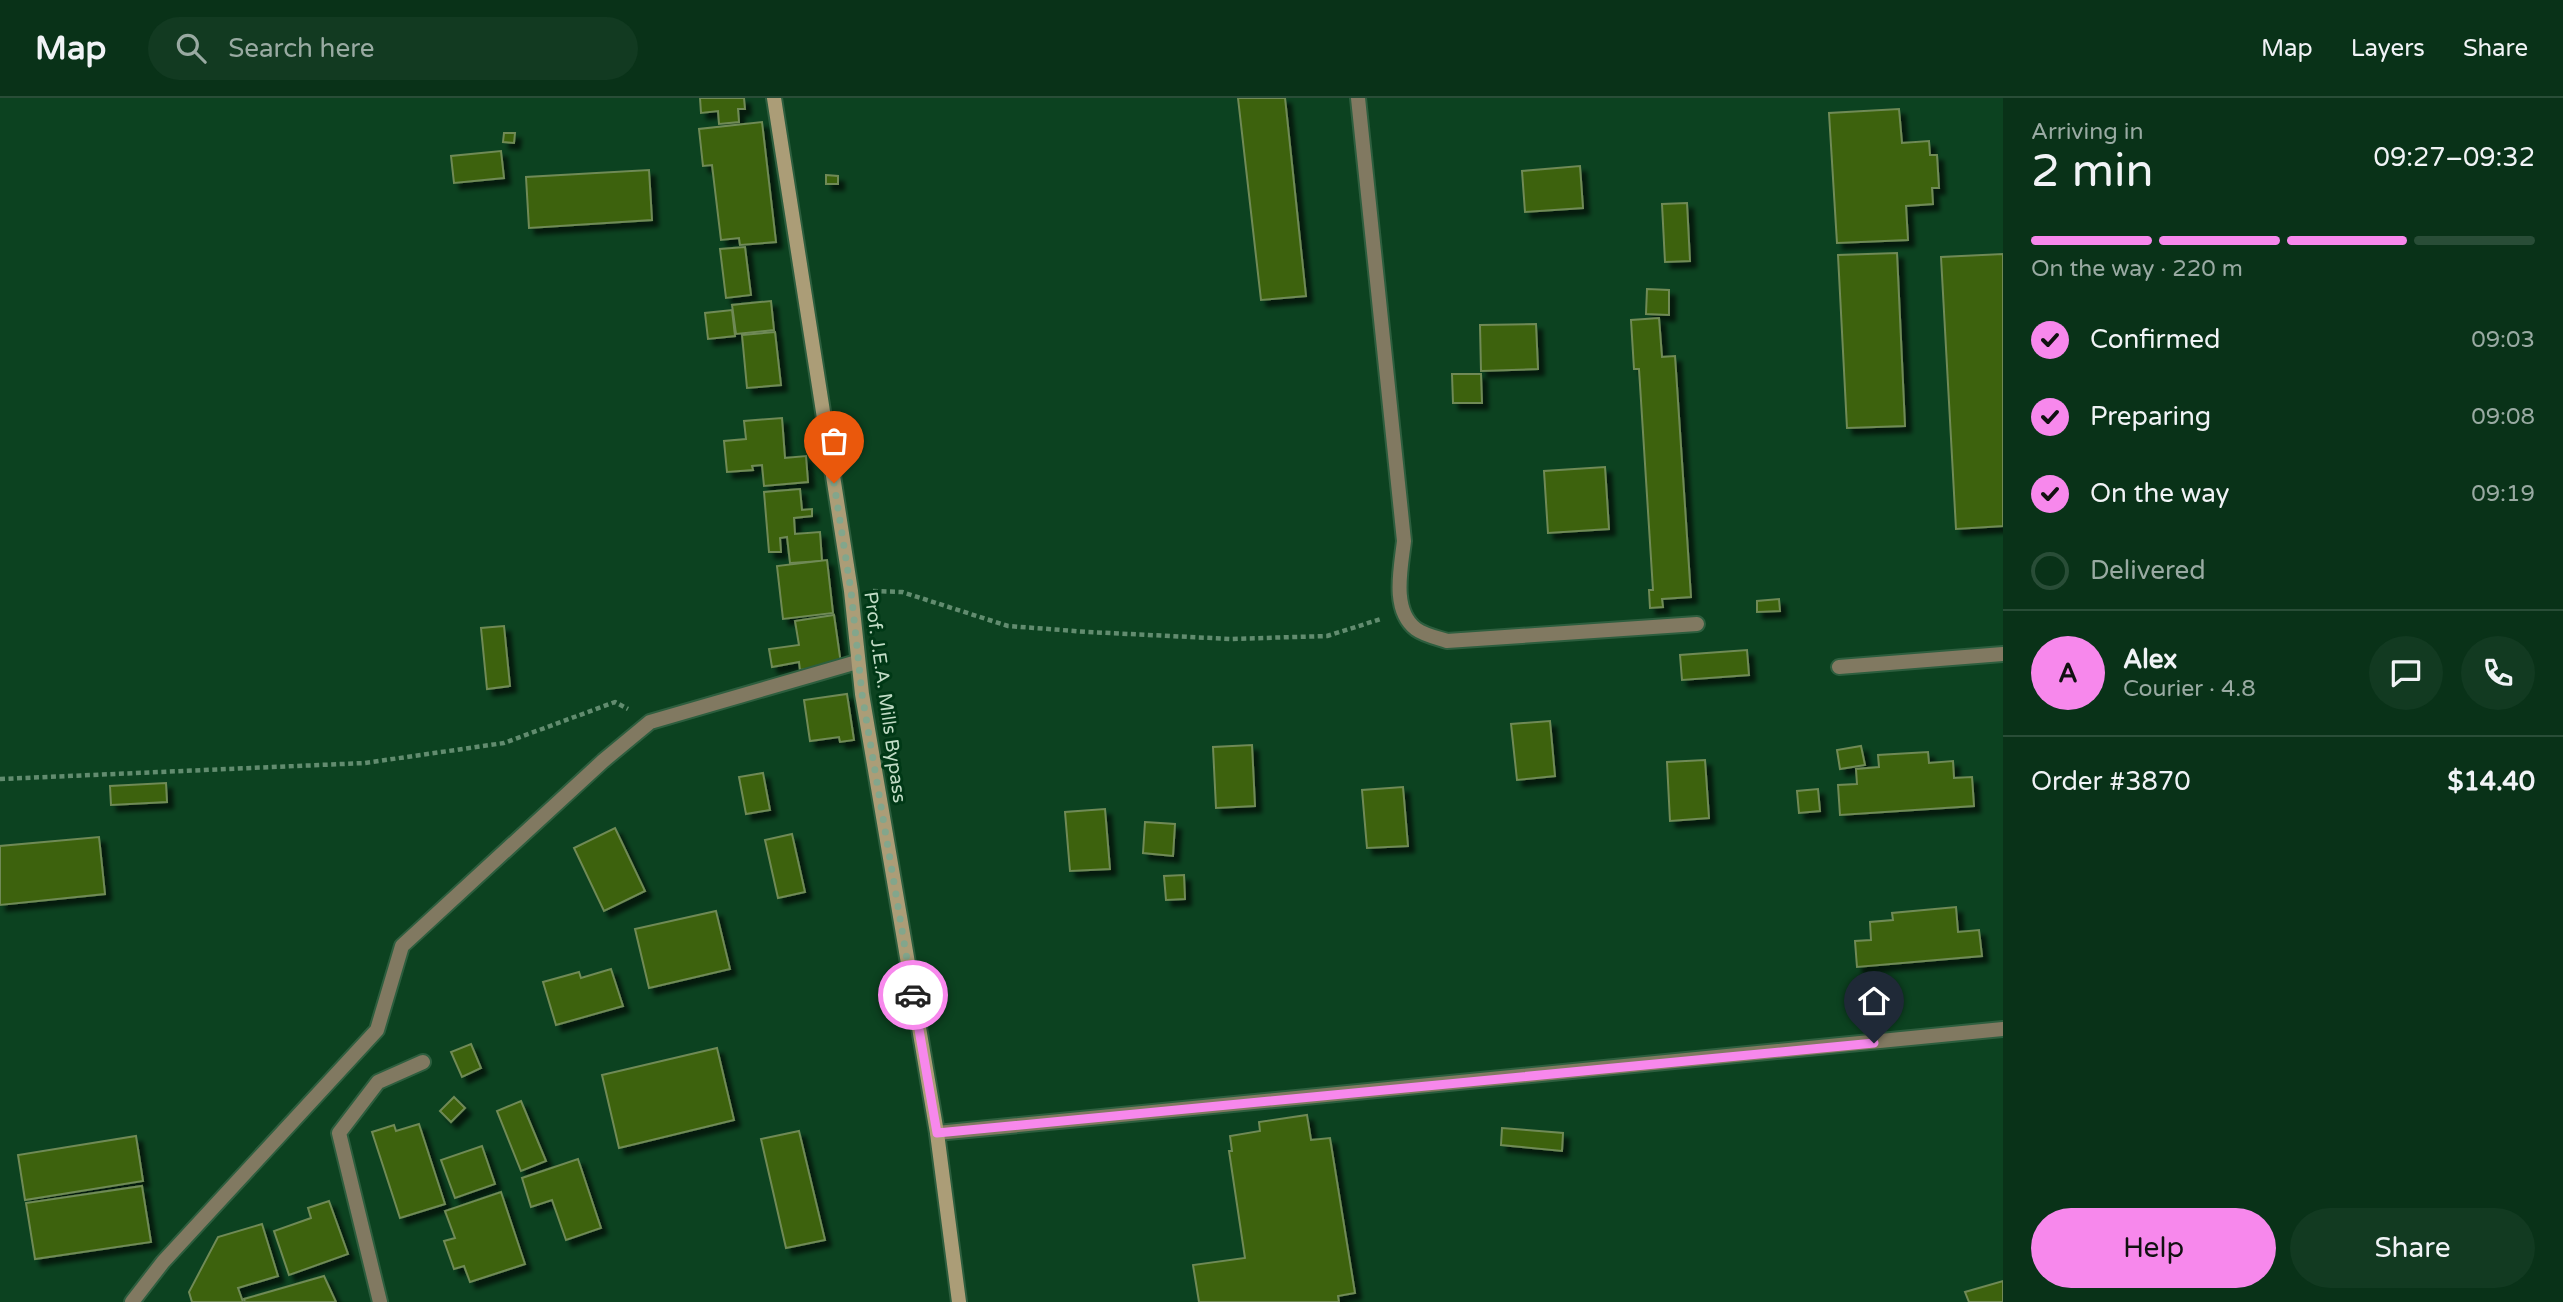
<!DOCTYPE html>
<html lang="en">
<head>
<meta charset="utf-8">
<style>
	:root { --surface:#093218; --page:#123a21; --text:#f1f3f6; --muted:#99aaa2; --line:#294d37; --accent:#f788ec }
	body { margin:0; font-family:"Varela Round",sans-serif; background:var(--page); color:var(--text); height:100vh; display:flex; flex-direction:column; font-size:26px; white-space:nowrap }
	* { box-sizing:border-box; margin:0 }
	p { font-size:23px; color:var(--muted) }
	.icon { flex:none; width:38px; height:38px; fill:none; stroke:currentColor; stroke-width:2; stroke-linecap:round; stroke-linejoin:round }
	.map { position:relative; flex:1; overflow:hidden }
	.drawer { display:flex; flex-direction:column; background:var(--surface); width:560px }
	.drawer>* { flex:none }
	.pin { position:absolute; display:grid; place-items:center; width:60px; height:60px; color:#fff; margin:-72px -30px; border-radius:50% 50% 50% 0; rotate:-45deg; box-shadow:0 0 7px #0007 }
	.pin .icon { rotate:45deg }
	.courier { position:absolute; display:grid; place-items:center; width:70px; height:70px; margin:-35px; border:5px solid #f788ec; border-radius:50%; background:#fff; color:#222; box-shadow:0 2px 9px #0007 }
	.head em { font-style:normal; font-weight:600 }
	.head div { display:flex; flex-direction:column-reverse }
	.head { display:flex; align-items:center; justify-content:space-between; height:119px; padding:0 28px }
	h1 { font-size:46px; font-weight:600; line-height:52px }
	.bar { display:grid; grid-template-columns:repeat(4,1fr); gap:10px 7px; align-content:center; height:84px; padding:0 28px }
	.bar i { height:9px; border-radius:5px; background:var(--line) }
	.bar .on { background:var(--accent) }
	.bar p { grid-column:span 4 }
	.line { display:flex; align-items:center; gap:18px; padding:0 28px; border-top:2px solid var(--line) }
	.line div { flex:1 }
	.round { display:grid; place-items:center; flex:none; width:74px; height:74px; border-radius:37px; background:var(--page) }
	ol { padding:0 28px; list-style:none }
	li { display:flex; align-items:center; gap:21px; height:77px }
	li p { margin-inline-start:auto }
	li .icon { padding:7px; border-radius:50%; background:var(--accent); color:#111; stroke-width:4 }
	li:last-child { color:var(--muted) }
	li i { width:38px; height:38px; border:4px solid var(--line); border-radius:50% }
	.primary-button { display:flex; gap:14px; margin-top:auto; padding:14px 28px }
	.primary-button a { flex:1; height:80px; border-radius:42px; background:var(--accent); color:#111; font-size:28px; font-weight:600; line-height:80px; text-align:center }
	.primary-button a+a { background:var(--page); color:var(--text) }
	header { display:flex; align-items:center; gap:42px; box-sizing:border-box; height:98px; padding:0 35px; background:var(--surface); border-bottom:2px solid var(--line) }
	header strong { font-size:33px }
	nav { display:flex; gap:38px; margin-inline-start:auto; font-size:24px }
	.search { width:490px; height:63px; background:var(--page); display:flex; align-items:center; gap:18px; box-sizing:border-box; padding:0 24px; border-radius:38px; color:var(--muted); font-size:26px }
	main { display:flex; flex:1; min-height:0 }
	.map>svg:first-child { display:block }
	.building { fill:#3d620a; stroke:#6f8a56; stroke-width:2; filter:url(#shadow) }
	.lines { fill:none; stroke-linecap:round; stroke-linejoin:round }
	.street-casing { stroke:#2d5e3e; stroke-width:18 }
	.secondary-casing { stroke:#2d5e3e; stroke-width:18 }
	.path { stroke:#628c6f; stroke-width:4.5; stroke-dasharray:5 3.5; stroke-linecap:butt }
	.street { stroke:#817961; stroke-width:14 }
	.secondary { stroke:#ab9d77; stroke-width:14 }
	.done { stroke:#82a68c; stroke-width:7; stroke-dasharray:0 12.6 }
	.route { stroke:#f788ec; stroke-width:9 }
	.labels { text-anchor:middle; stroke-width:6; stroke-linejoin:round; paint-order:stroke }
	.street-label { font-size:19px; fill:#c1dcc6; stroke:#003816 }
</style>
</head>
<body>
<header>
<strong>Map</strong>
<div class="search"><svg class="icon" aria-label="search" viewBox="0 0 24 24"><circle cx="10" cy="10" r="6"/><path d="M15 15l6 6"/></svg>Search here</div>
<nav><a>Map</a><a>Layers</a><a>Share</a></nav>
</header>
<main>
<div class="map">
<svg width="2003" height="1204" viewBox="0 0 2003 1204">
	<defs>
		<filter id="shadow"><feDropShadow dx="6" dy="6" stdDeviation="2" flood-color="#0009"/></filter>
	</defs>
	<rect width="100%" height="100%" fill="#0c4220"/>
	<g class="building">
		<path d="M 700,0 L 744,0 L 745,11 L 738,11 L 739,24 L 719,26 L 718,13 L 701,15 Z"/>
		<path d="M 1238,0 L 1285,0 L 1306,198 L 1261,202 Z"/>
		<path d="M 1899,11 L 1902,45 L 1929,43 L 1930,57 L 1937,57 L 1939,90 L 1932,90 L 1933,106 L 1906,108 L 1908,142 L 1837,145 L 1829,15 Z"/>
		<path d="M 762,24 L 776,144 L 740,147 L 739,140 L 721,142 L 712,67 L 703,68 L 699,31 Z"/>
		<path d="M 504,35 L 515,35 L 514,45 L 503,44 Z"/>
		<path d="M 501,53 L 504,80 L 454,85 L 451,58 Z"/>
		<path d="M 1580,68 L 1583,110 L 1525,114 L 1522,73 Z"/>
		<path d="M 649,72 L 652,122 L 529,130 L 526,79 Z"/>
		<path d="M 826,77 L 838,78 L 838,86 L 826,86 Z"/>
		<path d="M 1687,105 L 1690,163 L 1665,164 L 1662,106 Z"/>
		<path d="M 745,149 L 751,197 L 726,200 L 720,151 Z"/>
		<path d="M 1897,155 L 1905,328 L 1847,330 L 1838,157 Z"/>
		<path d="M 2003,156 L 2003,428 L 1956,431 L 1941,159 Z"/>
		<path d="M 1647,191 L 1669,192 L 1669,217 L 1646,216 Z"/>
		<path d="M 771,203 L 774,232 L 736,236 L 732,207 Z"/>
		<path d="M 732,212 L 735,238 L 708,241 L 705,215 Z"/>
		<path d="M 1659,220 L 1662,259 L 1675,258 L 1691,499 L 1662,501 L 1663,509 L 1650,510 L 1649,492 L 1653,492 L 1639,271 L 1634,271 L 1631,222 Z"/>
		<path d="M 1536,226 L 1538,271 L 1481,273 L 1480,227 Z"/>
		<path d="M 775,234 L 781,287 L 747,290 L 742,237 Z"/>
		<path d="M 1452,276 L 1481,276 L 1482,305 L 1453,305 Z"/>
		<path d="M 782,320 L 785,360 L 806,358 L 808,384 L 764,388 L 762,367 L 752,368 L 753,372 L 727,374 L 724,343 L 746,341 L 744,323 Z"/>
		<path d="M 1605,369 L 1609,431 L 1548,435 L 1544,373 Z"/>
		<path d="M 800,391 L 802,412 L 812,411 L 812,418 L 794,420 L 795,436 L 820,434 L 822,463 L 790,465 L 787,439 L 780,440 L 781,454 L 769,454 L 764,394 Z"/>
		<path d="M 827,462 L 833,515 L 783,521 L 777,468 Z"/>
		<path d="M 1779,501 L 1780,513 L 1757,514 L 1757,503 Z"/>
		<path d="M 834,517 L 841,566 L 800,572 L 799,564 L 772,569 L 769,551 L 799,547 L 795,523 Z"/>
		<path d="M 504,528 L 510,588 L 487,591 L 481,530 Z"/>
		<path d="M 1747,552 L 1749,577 L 1682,582 L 1680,557 Z"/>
		<path d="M 847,596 L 854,642 L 840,644 L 839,639 L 810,643 L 804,602 Z"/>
		<path d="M 1550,623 L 1555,678 L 1517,682 L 1511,626 Z"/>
		<path d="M 1252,647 L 1255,708 L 1216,710 L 1213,649 Z"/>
		<path d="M 1861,648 L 1865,667 L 1840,671 L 1837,652 Z"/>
		<path d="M 1928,654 L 1929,665 L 1953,663 L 1954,680 L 1972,679 L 1974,708 L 1840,717 L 1838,687 L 1857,686 L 1856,671 L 1879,669 L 1878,657 Z"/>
		<path d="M 1705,662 L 1709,720 L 1670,723 L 1667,664 Z"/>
		<path d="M 763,675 L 770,712 L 746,716 L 739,679 Z"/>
		<path d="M 166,685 L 167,704 L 111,707 L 110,688 Z"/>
		<path d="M 1403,689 L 1408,748 L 1367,750 L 1362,692 Z"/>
		<path d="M 1818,691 L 1820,713 L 1799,715 L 1797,693 Z"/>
		<path d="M 1105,711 L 1110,771 L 1070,773 L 1065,714 Z"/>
		<path d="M 1145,724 L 1175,726 L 1173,758 L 1143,755 Z"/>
		<path d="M 615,730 L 645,793 L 604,813 L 574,750 Z"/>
		<path d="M 792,736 L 805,794 L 778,800 L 765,742 Z"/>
		<path d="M 99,739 L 105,796 L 0,807 L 0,748 Z"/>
		<path d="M 1184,777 L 1185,801 L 1166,802 L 1164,778 Z"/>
		<path d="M 1956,809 L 1958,834 L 1979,832 L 1982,858 L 1857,869 L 1855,843 L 1871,842 L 1870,824 L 1893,822 L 1892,815 Z"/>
		<path d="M 716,813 L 730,871 L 649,890 L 635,831 Z"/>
		<path d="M 611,871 L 623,908 L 556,927 L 543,884 L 579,874 L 581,880 Z"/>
		<path d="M 471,946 L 481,970 L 462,979 L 451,954 Z"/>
		<path d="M 717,950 L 734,1022 L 619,1050 L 602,977 Z"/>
		<path d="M 454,999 L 465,1010 L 451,1024 L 440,1013 Z"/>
		<path d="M 521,1003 L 546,1063 L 521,1073 L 497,1013 Z"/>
		<path d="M 1307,1017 L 1311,1042 L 1330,1040 L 1355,1195 L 1338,1198 L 1339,1204 L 1199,1204 L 1193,1167 L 1245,1160 L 1229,1053 L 1232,1053 L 1230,1038 L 1260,1033 L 1259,1024 Z"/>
		<path d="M 419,1026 L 445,1106 L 400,1120 L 372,1034 L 394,1027 L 396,1033 Z"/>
		<path d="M 1502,1030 L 1563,1035 L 1562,1053 L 1501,1047 Z"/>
		<path d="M 799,1033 L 825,1142 L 786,1150 L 761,1041 Z"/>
		<path d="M 136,1038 L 143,1083 L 25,1102 L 18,1057 Z"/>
		<path d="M 482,1048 L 495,1086 L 455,1100 L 441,1062 Z"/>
		<path d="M 578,1061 L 601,1130 L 566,1142 L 552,1102 L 531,1109 L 522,1080 Z"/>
		<path d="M 142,1088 L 151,1144 L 35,1161 L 26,1105 Z"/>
		<path d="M 501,1094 L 525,1166 L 470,1184 L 464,1168 L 454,1171 L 444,1143 L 455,1140 L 445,1113 Z"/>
		<path d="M 329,1103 L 348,1156 L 289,1177 L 274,1133 L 311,1120 L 308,1110 Z"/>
		<path d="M 262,1126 L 278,1178 L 238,1190 L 243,1204 L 192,1204 L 189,1194 L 218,1139 Z"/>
		<path d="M 324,1178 L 336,1204 L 245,1204 L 244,1201 Z"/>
		<path d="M 2003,1183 L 2003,1204 L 1969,1204 L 1965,1194 Z"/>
	</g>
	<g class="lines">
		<g class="street-casing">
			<g id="street">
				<path d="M 1358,0 L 1404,443 C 1401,470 1391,512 1416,531 C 1424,537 1438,540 1447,543 L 1697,526"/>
				<path d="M 1839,569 L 2003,556"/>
				<path d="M 937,1035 L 2003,931"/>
				<path d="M 132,1204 L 163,1164 L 377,932 L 402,848 L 603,663 L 650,624 L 857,564"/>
				<path d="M 380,1204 L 339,1035 L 378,984 L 423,964"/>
			</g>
		</g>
		<g class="secondary-casing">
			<path id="secondary" d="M 774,0 L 851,493 L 862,596 L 937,1035 L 959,1204"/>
		</g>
		<g class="path">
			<path d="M 873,493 L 902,494 L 1008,528 L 1088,534 L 1231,541 L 1327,538 L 1381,521"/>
			<path d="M 0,681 L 365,665 L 504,645 L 615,604 L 628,611"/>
		</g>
		<use href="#street" class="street"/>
		<use href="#secondary" class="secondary"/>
	</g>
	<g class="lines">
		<path class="done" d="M 834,385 L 851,493 L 862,596 L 913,897"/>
		<path class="route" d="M 913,897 L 937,1035 L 1874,945"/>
	</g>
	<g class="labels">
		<g class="street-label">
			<text transform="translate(886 599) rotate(82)" y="7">Prof. J.E.A. Mills Bypass</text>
		</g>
	</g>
</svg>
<div class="pin" style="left:834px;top:385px;background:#ea580c"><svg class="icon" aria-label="bag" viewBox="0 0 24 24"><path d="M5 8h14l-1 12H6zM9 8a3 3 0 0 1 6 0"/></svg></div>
<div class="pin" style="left:1874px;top:945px;background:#1f2937"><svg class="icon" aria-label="home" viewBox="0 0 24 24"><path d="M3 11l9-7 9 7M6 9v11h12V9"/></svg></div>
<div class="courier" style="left:913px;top:897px"><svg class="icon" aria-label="car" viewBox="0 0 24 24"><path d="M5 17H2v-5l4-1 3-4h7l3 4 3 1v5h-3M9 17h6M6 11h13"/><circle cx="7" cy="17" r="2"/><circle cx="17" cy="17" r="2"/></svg></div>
</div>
<section class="drawer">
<div class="head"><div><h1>2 min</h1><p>Arriving in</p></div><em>09:27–09:32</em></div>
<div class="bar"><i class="on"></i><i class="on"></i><i class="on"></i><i></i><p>On the way · 220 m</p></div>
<ol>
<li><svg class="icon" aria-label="check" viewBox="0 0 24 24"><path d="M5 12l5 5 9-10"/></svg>Confirmed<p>09:03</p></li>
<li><svg class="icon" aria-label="check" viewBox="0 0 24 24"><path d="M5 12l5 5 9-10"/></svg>Preparing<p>09:08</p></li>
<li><svg class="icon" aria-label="check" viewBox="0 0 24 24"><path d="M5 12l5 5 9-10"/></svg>On the way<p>09:19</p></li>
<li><i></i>Delivered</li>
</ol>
<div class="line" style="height:126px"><b class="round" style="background:var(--accent);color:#111">A</b><div><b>Alex</b><p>Courier · 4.8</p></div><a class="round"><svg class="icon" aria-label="chat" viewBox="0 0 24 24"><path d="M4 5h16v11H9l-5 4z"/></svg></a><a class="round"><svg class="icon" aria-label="phone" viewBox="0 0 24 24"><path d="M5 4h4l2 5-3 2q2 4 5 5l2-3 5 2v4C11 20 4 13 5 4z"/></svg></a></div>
<div class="line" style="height:91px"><div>Order #3870</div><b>$14.40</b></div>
<div class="primary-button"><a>Help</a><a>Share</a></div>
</section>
</main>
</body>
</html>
